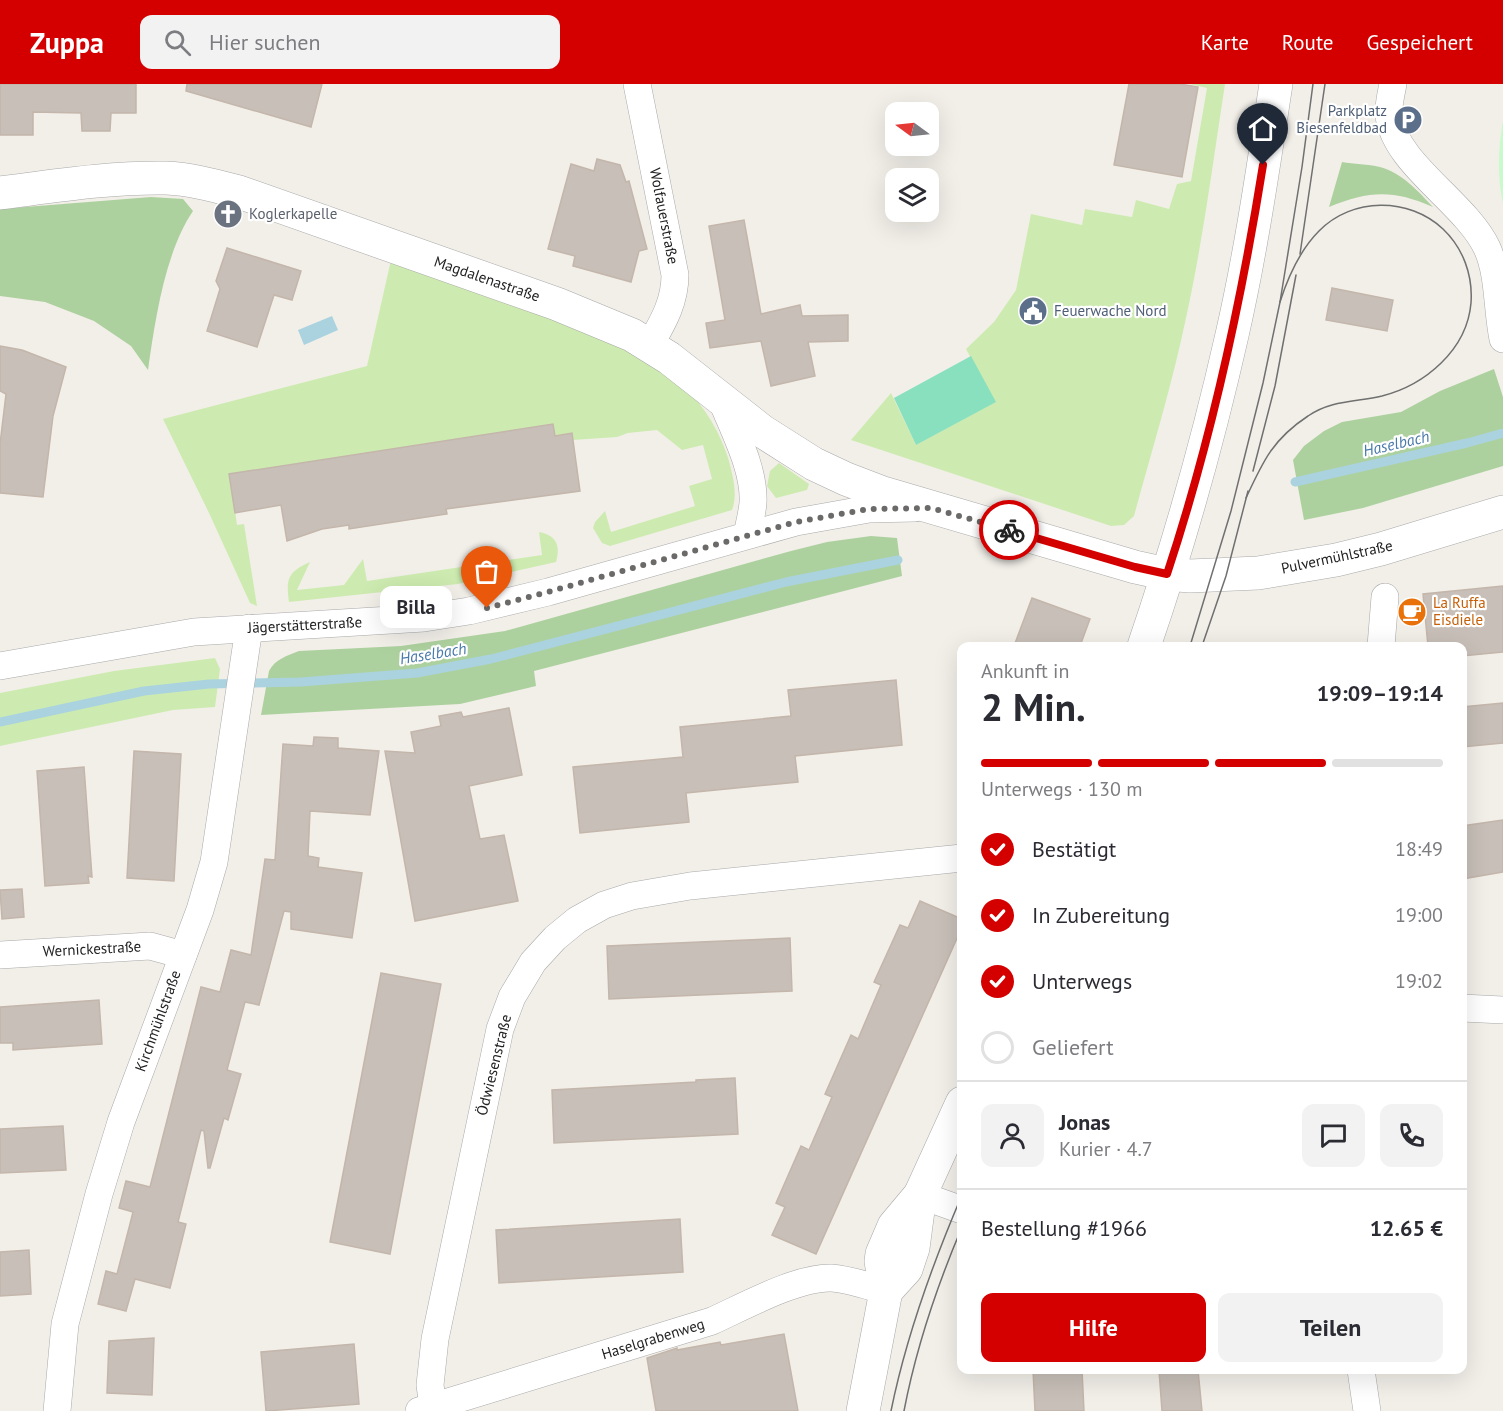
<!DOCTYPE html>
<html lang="de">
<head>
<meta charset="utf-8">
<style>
	:root { --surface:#fff; --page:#f2f2f3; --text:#2b2b33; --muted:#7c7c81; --line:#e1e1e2; --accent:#d40000 }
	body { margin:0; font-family:"PT Sans",sans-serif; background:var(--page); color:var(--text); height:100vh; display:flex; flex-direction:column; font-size:22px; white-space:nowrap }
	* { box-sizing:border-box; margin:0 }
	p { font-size:20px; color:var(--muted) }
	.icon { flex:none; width:33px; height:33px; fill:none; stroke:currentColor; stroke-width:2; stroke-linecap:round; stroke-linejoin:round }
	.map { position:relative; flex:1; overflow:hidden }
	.panel { position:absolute; left:957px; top:558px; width:510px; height:732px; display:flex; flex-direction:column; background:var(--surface); border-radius:12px; box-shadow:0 6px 24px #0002 }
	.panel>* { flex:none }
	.needle { width:39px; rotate:285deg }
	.fabs { position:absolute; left:885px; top:18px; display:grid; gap:12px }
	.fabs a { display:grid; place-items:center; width:54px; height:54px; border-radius:12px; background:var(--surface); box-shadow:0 6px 24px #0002; font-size:30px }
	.pin { position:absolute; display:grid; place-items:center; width:51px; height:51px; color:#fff; margin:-62px -26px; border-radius:50% 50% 50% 0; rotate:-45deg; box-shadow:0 0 6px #0007 }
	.pin .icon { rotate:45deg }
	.courier { position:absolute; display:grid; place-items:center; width:60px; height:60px; margin:-30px; border:4px solid #d40000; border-radius:50%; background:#fff; color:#222; box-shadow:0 2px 8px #0007 }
	.bubble { position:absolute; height:42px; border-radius:12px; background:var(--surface); box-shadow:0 6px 24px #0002; font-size:20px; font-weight:800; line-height:42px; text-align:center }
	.overview em { font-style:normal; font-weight:800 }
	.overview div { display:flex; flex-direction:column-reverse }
	.overview { display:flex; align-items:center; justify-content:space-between; height:102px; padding:0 24px }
	h1 { font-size:39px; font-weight:800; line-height:45px }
	.bar { display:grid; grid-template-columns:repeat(4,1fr); gap:9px 6px; align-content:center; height:72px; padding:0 24px }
	.bar i { height:8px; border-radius:4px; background:var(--line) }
	.bar .selected { background:var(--accent) }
	.bar p { grid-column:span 4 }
	.line { display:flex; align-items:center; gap:15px; padding:0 24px; border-top:2px solid var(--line) }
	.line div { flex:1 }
	.round { display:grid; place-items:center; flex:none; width:63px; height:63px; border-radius:12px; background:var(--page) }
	ol { padding:0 24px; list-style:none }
	li { display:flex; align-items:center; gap:18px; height:66px }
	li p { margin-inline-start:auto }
	li .icon { padding:6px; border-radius:50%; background:var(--accent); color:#fff; stroke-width:4 }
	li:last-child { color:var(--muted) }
	li i { width:33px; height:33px; border:3px solid var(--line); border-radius:50% }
	.cta { display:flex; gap:12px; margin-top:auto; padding:12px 24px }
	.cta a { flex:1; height:69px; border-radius:12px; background:var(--accent); color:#fff; font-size:24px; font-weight:800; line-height:69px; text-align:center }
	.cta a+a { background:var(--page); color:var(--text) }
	header { display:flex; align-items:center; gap:36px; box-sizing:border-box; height:84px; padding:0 30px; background:var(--accent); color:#fff }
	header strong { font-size:28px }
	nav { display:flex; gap:33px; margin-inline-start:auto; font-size:21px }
	.search { width:420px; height:54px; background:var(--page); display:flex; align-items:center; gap:15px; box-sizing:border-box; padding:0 21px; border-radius:12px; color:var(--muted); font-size:22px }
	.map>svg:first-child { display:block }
	.grass { fill:#cdebb0 }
	.forest { fill:#add19e }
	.park { fill:#c8facc }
	.pitch { fill:#88e0be }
	.water { fill:#aad3df }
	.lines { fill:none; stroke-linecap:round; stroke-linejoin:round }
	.stream { stroke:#aad3df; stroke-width:9 }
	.building { fill:#c7bfb8; stroke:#c4b6ab; stroke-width:1.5 }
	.minor-casing { stroke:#a9a9a9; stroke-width:28 }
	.tertiary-casing { stroke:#a9a9a9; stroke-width:34 }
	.minor { stroke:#fff; stroke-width:27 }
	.tertiary { stroke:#fff; stroke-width:33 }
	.tram { stroke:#707070; stroke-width:1.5 }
	.done { stroke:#6b6a68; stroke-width:6; stroke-dasharray:0 10.8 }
	.route { stroke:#d40000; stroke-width:8 }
	.labels { text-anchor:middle; stroke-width:4.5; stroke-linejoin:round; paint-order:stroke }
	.service-label { font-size:15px; fill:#4e5e75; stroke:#fff; text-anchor:end }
	.worship-label { font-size:15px; fill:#5b616d; stroke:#fff; text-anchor:start }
	.street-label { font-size:15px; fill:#222; stroke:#fff }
	.food-label { font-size:15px; fill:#c56008; stroke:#fff; text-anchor:start }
	.water-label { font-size:16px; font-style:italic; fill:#4a7aab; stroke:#fff }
</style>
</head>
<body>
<header>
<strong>Zuppa</strong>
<div class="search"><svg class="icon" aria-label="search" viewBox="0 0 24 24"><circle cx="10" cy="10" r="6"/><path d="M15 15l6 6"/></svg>Hier suchen</div>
<nav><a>Karte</a><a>Route</a><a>Gespeichert</a></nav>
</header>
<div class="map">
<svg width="1503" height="1327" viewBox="0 0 1503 1327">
	<rect width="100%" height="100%" fill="#f2efe9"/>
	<g class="grass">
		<path d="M 1190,0 L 1225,0 C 1213,78 1203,157 1186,234 C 1172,301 1152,366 1134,432 L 1124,441 L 1111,442 L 851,356 L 891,309 L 916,361 L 995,318 L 966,265 L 994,238 L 1016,206 L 1031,130 L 1082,141 L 1085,125 L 1132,133 L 1136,116 L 1169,125 L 1177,100 L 1191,97 L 1207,4 Z"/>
		<path d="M 391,176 C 437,193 483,209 529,226 C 583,246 640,265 684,303 C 705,322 721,350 729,377 C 733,393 738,410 732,426 L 610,462 L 602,459 L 593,444 L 595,438 L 605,427 L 611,448 L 695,422 L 689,402 L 712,395 L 703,361 L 682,366 L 657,346 L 628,349 L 617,353 L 573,356 L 571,349 L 555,352 L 553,340 L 230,390 L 237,441 L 244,440 L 257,522 L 250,519 L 209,429 L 163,335 L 367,282 Z"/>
		<path d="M 779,379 L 809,400 L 807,406 L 776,414 L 767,402 L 770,387 Z"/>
		<path d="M 539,448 C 556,451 561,461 556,478 L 458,500 L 289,518 C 286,496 287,488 310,478 L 297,506 L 344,501 L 363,475 L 367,497 L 542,471 Z"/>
		<path d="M 215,574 L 220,585 L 215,623 L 173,626 L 0,662 L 0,609 L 114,587 Z"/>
	</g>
	<g class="forest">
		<path d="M 1342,78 C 1354,80 1368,80 1380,83 C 1402,89 1418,107 1433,123 C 1392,105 1369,107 1329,123 Z"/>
		<path d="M 151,113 L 183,115 L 193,127 C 165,168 155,237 148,286 L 131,262 L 94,237 L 45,218 L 0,212 L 0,125 Z"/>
		<path d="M 1494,285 L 1503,313 L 1503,382 L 1363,424 L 1304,436 L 1293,376 L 1304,362 L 1324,347 L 1342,338 L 1401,328 L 1440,307 Z"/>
		<path d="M 871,452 L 897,454 L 902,492 L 534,587 L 536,602 L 460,620 L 261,631 L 269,587 C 275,575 287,572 299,567 L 401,562 L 505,547 L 791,467 L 827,458 Z"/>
	</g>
	<path class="park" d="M 1503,36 L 1503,120 C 1497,91 1498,66 1503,36 Z"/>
	<path class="pitch" d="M 971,272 L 996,318 L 916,361 L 894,314 Z"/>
	<path class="water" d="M 332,232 L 338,246 L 304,261 L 298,246 Z"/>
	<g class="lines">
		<g class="stream">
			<path d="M 1295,398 L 1467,359 L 1503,349"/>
			<path d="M 0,638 L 144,607 L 209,600 L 301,598 L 417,589 L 491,575 L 786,498 L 898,476"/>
		</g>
	</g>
	<g class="building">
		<path d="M 0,0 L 136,0 L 136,29 L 111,29 L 110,47 L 82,47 L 81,29 L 33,28 L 33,51 L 0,51 Z"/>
		<path d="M 187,0 L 322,0 L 311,43 L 186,7 Z"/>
		<path d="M 1129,0 L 1180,0 L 1198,3 L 1182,93 L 1114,81 Z"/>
		<path d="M 597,75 L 620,81 L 626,98 L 629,97 L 647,165 L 639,167 L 631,198 L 573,182 L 575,172 L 548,165 L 571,80 L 594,87 Z"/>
		<path d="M 744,136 L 761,230 L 800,221 L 802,232 L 848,231 L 848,257 L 808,258 L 815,292 L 771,302 L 761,257 L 710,264 L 706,239 L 725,236 L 709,142 Z"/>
		<path d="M 227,164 L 301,187 L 292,216 L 274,211 L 257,263 L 207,247 L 220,205 L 216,197 Z"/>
		<path d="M 1332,204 L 1393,216 L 1387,247 L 1326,236 Z"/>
		<path d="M 0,262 L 22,266 L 66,283 L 53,332 L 43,413 L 0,409 L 0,360 L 6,310 L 0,307 Z"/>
		<path d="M 553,340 L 555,352 L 572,349 L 580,407 L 446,425 L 447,430 L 349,445 L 349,441 L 322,445 L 287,457 L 281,421 L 235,429 L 229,390 Z"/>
		<path d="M 1503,502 L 1503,568 L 1462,572 L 1462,562 L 1428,562 L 1423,510 Z"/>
		<path d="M 1032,514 L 1090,535 L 1080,562 L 1014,562 Z"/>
		<path d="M 896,596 L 902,661 L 795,672 L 798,698 L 686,709 L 689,738 L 580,749 L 573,683 L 683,673 L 680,643 L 791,632 L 788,606 Z"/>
		<path d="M 1503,619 L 1503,659 L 1462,663 L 1462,623 Z"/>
		<path d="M 509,624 L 522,691 L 469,702 L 480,755 L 504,751 L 518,817 L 415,837 L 385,667 L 415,669 L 411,648 L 441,642 L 439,632 L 461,628 L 463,633 Z"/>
		<path d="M 314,653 L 338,654 L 338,664 L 379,667 L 370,731 L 310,727 L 308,772 L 319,774 L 318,783 L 362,789 L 352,854 L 291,845 L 291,828 L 284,827 L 259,921 L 245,918 L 227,986 L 241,990 L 228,1036 L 224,1034 L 210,1084 L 208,1084 L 204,1047 L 201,1046 L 178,1138 L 186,1140 L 170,1204 L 135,1195 L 126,1227 L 98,1220 L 106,1187 L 117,1190 L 130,1140 L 133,1128 L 119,1124 L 126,1097 L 150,1103 L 201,903 L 220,908 L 231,866 L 251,871 L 265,775 L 275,776 L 283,660 L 313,662 Z"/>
		<path d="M 134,667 L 181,670 L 174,797 L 127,794 Z"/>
		<path d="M 84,683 L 92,793 L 88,792 L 89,799 L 45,802 L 37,687 Z"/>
		<path d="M 1503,736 L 1503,788 L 1462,795 L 1462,742 Z"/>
		<path d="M 22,805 L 24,833 L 2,835 L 0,806 Z"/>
		<path d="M 920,817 L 962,835 L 962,843 L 816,1170 L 772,1151 L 785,1123 L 776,1119 L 801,1062 L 809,1066 L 832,1013 L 825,1010 L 851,951 L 858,955 L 881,901 L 874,898 L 900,841 L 908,844 Z"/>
		<path d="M 790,854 L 792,907 L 609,915 L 607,862 Z"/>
		<path d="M 381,889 L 441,900 L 390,1170 L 330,1158 Z"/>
		<path d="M 99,916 L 102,960 L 13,966 L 13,959 L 0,959 L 0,923 Z"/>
		<path d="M 735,994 L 738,1050 L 554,1059 L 552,1006 L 696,998 L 696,996 Z"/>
		<path d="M 63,1042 L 66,1086 L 0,1089 L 0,1045 Z"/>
		<path d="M 680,1135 L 683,1188 L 499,1199 L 496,1146 Z"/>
		<path d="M 29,1166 L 31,1210 L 0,1212 L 0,1168 Z"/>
		<path d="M 784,1250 L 798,1327 L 656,1327 L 647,1274 L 677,1264 L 677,1266 L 720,1258 L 721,1261 Z"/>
		<path d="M 154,1254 L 152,1311 L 107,1309 L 109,1257 Z"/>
		<path d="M 354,1260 L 359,1320 L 266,1327 L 261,1268 Z"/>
		<path d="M 1033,1286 L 1082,1286 L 1084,1327 L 1035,1327 Z"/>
		<path d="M 1159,1286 L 1198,1286 L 1202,1327 L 1162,1327 Z"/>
	</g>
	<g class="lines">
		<g class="minor-casing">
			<g id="minor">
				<path d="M 637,0 L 675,191 C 675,218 663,238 650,261"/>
				<path d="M 1393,0 C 1391,10 1388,22 1389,32 C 1395,80 1466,119 1487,164 C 1499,190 1497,227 1503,255"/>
				<path d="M 722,317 C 734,347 755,386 753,419 C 752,430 749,441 747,451"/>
				<path d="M 1381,562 L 1385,513"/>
				<path d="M 0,582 L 194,548 L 424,534 L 469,527 L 548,508 L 796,438 L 869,425 L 915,424"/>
				<path d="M 0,871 L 150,862 L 183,871"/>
				<path d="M 1462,924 L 1503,926"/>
				<path d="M 920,1111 L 962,1126"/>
				<path d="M 1361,1286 L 1367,1327"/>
				<path d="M 433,1323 L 430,1301 L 435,1255 L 500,945 L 512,913 L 533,878 L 555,854 L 577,836 L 604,821 L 632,812 L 690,802 L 962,774"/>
				<path d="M 57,1327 L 65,1240 L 99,1110 L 121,1038 L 200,826 L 214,778 L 249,544"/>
				<path d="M 419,1327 L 712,1237 C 743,1223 797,1193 831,1194 C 849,1195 868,1202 886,1207"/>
			</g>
		</g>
		<g class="tertiary-casing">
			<g id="tertiary">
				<path d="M 0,109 C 55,102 111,93 166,94 C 191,95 216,102 239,108 L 557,220 L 632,251 L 669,274 L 762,347 L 814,380 L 846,395 L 880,408 L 1135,483 L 1167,490 L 1190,492 L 1258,489 L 1336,476 L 1381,465 L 1503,428"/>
				<path d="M 1144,562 C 1179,460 1208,357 1232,251 C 1251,168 1263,84 1276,0"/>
				<path d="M 886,1207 L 906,1185 L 913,1164 L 920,1111 L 962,1019"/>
				<path d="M 863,1327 L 886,1207 L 881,1177 L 882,1170 L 894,1142 L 920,1111"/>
			</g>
		</g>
		<use href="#minor" class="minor"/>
		<use href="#tertiary" class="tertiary"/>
		<g class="tram">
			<path d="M 1300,170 L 1325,0"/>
			<path d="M 1253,387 L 1275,302 L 1296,191"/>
			<path d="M 1246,414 C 1263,377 1273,355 1308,332 C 1331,316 1356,318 1382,312 C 1425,301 1467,266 1471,219 C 1473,191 1463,164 1443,145 C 1409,113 1352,113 1319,147 C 1300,166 1288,193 1280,218"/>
			<path d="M 1190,562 L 1231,427 L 1263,299 L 1280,218 L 1302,83 L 1313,0"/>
			<path d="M 1202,562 L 1226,492 L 1248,407"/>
			<path d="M 891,1327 C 906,1253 932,1181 962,1111"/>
			<path d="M 904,1327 C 916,1264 937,1202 962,1143"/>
		</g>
	</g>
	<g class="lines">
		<path class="done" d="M 487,524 L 548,508 L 796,438 L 869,425 L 931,424 L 1009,446"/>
		<path class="route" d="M 1009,446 L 1135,483 L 1167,490 C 1211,357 1241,219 1263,81"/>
	</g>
	<defs>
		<g id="parking-disc" transform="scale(1.5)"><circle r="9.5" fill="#5c6f8a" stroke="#fff"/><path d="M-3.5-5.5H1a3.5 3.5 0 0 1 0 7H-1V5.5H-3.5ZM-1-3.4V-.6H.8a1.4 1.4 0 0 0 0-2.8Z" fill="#fff"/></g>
		<g id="church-disc" transform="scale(1.5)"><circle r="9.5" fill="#6b7280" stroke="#fff"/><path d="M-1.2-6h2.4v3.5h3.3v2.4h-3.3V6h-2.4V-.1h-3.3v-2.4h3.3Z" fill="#fff"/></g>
		<g id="civic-disc" transform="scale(1.5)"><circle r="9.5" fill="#5c6f8a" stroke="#fff"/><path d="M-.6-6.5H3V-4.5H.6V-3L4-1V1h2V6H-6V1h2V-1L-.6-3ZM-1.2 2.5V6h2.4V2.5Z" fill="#fff"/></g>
		<g id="cafe-disc" transform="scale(1.5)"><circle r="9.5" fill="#e8710a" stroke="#fff"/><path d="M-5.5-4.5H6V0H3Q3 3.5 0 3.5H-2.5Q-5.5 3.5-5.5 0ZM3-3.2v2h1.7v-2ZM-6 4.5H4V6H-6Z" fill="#fff"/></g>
	</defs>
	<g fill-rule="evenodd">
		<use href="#parking-disc" x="1408" y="36"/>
		<use href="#church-disc" x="228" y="130"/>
		<use href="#civic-disc" x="1033" y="227"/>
		<use href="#cafe-disc" x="1412" y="528"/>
	</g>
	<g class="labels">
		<g class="service-label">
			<text x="1387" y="32">Parkplatz<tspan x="1387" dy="17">Biesenfeldbad</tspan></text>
			<text x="1054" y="232" text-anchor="start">Feuerwache Nord</text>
		</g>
		<g class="worship-label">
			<text x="249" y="135">Koglerkapelle</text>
		</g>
		<g class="street-label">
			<text transform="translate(664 132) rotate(79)" y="5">Wolfauerstraße</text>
			<text transform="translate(487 195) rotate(19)" y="5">Magdalenastraße</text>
			<text transform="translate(1337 473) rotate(-12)" y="5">Pulvermühlstraße</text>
			<text transform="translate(305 541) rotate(-3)" y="5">Jägerstätterstraße</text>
			<text transform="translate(92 865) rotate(-3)" y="5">Wernickestraße</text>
			<text transform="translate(158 937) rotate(-70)" y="5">Kirchmühlstraße</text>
			<text transform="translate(494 981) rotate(-76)" y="5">Ödwiesenstraße</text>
			<text transform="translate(653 1255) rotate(-17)" y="5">Haselgrabenweg</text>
		</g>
		<g class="food-label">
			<text x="1433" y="524">La Ruffa<tspan x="1433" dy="17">Eisdiele</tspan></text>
		</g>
		<g class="water-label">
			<text transform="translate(1396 359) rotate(-13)" y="6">Haselbach</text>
			<text transform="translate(433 569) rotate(-9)" y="6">Haselbach</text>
		</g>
	</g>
</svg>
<div class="fabs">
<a><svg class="needle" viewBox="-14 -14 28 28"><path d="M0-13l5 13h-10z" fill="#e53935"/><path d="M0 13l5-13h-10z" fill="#7c7c81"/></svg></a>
<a><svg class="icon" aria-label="layers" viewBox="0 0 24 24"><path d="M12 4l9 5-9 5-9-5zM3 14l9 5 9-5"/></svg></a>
</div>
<div class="pin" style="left:487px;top:524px;background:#ea580c"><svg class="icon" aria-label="bag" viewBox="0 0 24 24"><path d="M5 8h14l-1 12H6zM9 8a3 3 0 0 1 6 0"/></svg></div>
<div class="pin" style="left:1263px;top:81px;background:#1f2937"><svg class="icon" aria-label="home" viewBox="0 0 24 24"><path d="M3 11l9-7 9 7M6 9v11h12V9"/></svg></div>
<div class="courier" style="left:1009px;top:446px"><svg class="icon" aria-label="bike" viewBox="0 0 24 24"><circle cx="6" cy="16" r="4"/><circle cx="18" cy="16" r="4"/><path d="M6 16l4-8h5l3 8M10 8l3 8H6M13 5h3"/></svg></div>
<div class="bubble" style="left:380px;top:502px;width:72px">Billa</div>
<section class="panel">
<div class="overview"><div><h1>2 Min.</h1><p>Ankunft in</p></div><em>19:09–19:14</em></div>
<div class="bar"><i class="selected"></i><i class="selected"></i><i class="selected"></i><i></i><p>Unterwegs · 130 m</p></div>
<ol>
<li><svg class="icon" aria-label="check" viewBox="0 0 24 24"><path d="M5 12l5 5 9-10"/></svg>Bestätigt<p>18:49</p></li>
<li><svg class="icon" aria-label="check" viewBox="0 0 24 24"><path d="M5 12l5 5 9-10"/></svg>In Zubereitung<p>19:00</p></li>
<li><svg class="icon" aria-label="check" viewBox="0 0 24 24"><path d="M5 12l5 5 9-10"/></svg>Unterwegs<p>19:02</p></li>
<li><i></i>Geliefert</li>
</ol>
<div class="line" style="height:108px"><a class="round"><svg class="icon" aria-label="person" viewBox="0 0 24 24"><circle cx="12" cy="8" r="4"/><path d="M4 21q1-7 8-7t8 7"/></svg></a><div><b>Jonas</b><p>Kurier · 4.7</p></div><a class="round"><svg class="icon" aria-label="chat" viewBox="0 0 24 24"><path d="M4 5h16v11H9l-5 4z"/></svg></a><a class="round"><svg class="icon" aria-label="phone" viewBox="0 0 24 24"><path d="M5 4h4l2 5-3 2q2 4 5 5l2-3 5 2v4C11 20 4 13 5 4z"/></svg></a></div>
<div class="line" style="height:78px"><div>Bestellung #1966</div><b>12.65 €</b></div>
<div class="cta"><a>Hilfe</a><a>Teilen</a></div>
</section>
</div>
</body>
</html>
